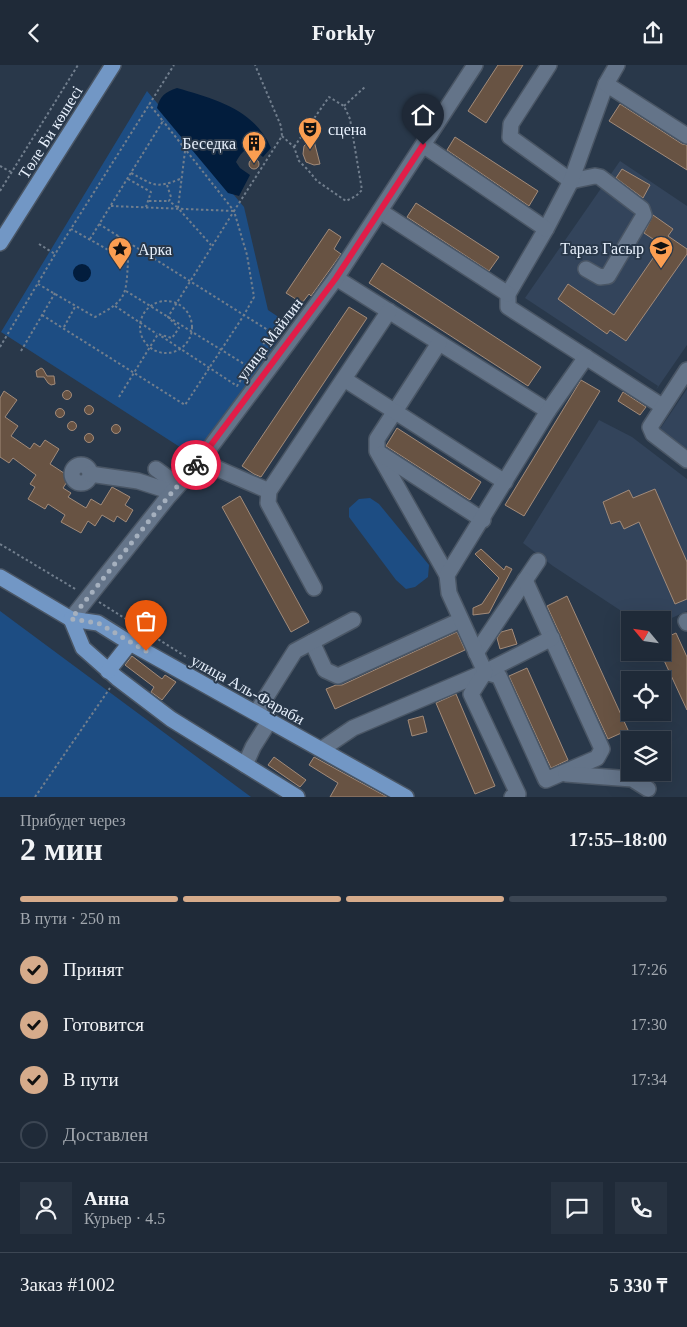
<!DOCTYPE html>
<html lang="ru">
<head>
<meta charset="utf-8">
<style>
	:root { --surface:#1f2a38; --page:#273240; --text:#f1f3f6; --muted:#a1a7ae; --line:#3c4653; --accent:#d6ab8b }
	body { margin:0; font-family:"Times New Roman",serif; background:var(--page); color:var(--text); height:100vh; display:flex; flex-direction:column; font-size:19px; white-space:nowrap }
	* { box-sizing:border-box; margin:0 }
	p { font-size:16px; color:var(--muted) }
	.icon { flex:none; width:28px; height:28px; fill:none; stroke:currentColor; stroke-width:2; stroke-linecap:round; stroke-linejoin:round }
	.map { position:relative; height:732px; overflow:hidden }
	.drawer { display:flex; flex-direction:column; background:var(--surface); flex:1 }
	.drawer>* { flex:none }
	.needle { width:32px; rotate:299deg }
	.buttons { position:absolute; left:621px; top:546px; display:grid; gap:10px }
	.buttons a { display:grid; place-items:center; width:50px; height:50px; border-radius:0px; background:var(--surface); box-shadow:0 5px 20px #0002,0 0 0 1px var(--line); font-size:25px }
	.pin { position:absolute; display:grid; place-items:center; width:42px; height:42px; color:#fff; margin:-51px -21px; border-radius:50% 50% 50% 0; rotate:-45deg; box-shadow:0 0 5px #0007 }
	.pin .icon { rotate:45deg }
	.courier { position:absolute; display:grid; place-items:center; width:50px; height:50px; margin:-25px; border:4px solid #e11d48; border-radius:50%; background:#fff; color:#222; box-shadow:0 1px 6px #0007 }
	.headline em { font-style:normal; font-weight:600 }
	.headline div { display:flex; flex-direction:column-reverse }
	.headline { display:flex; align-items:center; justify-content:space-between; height:85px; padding:0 20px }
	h1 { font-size:32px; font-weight:600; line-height:38px }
	.bar { display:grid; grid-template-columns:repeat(4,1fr); gap:8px 5px; align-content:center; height:60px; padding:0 20px }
	.bar i { height:6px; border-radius:4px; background:var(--line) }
	.bar .selected { background:var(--accent) }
	.bar p { grid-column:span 4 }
	.line { display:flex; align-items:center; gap:12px; padding:0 20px; border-top:1px solid var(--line) }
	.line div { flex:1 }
	.round { display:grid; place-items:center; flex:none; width:52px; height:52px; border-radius:0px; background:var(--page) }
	ol { padding:0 20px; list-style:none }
	li { display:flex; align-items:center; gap:15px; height:55px }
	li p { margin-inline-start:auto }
	li .icon { padding:5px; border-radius:50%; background:var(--accent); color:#111; stroke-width:4 }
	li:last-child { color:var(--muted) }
	li i { width:28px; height:28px; border:2px solid var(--line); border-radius:50% }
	header { display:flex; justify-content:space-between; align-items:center; height:65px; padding:0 20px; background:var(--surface); font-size:22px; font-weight:600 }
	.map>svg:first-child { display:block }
	.built { fill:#33445b }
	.green { fill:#1d4d83 }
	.water { fill:#021d3d }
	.building { fill:#685343; stroke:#a28b7a }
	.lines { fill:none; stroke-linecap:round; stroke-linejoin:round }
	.minor-casing { stroke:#4a5665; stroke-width:18 }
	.major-casing { stroke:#4a5665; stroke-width:18 }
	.path { stroke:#717e8d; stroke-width:2; stroke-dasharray:2.5 2.5; stroke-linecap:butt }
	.minor { stroke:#647489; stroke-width:15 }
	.major { stroke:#7297c5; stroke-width:15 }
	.done { stroke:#a5b0be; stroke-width:5; stroke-dasharray:0 9 }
	.route { stroke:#e11d48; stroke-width:6 }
	.labels { text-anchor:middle; stroke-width:4; stroke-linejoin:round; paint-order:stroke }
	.poi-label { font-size:16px; fill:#e8f1fd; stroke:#29384a; text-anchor:start }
	.street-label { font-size:16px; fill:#e8f1fd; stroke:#29384a }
</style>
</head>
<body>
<header><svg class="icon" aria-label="back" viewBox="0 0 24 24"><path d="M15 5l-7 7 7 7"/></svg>Forkly<svg class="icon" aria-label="share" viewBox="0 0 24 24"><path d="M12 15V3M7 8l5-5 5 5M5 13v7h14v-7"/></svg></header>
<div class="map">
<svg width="687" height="732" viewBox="0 0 687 732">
	<rect width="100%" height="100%" fill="#29384a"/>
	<g class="built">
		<path d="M 620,96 L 687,141 L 687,280 L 656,325 L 658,321 L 525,233 Z"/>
		<path d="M 687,324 L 687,386 L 660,364 Z"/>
		<path d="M 599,355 L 632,372 L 687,414 L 687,546 L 663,557 L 662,555 L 635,555 L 553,501 L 523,478 Z"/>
	</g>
	<g class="green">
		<path d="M 147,26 L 244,142 L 268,245 L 289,259 L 197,393 L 1,267 Z"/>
		<path d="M 370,433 L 379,439 L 429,500 L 428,512 L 415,522 L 406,524 L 396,515 L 349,452 L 349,443 L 359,434 Z"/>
		<path d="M 0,546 L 251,732 L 0,732 Z"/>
	</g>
	<g class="water">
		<path d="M 177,23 C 215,34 254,44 271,83 L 263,92 C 250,80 244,82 236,97 L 240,103 L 250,110 L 239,131 L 228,128 L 157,43 C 160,31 165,27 177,23 Z"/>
		<circle cx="82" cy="208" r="9"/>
	</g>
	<g class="building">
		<path d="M 498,0 L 523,0 L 486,58 L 468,46 Z"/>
		<path d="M 620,39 L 682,79 L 687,80 L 687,105 L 609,56 Z"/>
		<path d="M 313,72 L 320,99 L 314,100 L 306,97 L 303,89 L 304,81 Z"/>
		<path d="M 455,72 L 538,126 L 529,141 L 447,85 Z"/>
		<circle cx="254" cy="99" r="5"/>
		<path d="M 622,104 L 650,120 L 643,133 L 616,113 Z"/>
		<path d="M 416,138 L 499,192 L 489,206 L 407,152 Z"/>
		<path d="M 653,150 L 673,164 L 668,171 L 687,184 L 687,189 L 626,276 L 610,265 L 607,269 L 558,234 L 568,219 L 614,250 L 662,180 L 644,168 Z"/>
		<path d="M 329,164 L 341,172 L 334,184 L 341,189 L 311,231 L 309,229 L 302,238 L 286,228 Z"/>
		<path d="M 382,198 L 541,302 L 528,321 L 369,218 Z"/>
		<path d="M 349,242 L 367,253 L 261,412 L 254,409 L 242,401 Z"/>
		<path d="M 41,303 L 43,304 L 47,311 L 54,311 L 55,319 L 51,320 L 48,318 L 44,312 L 37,312 L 36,306 Z"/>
		<path d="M 581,315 L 600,326 L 524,451 L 505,440 Z"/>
		<circle cx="67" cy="330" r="4.5"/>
		<path d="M 4,326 L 17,335 L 5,352 L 18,361 L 11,371 L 30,384 L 34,378 L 40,382 L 45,375 L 59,384 L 50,399 L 70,412 L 63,423 L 71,428 L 68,432 L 86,443 L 91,434 L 101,440 L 112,422 L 130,432 L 125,440 L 133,445 L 126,457 L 117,451 L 114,457 L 102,450 L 95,461 L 88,456 L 81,468 L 61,457 L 65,450 L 48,439 L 45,444 L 28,434 L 35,422 L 30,419 L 36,410 L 13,393 L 9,398 L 0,392 L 0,333 Z"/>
		<path d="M 623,327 L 646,342 L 640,350 L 618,336 Z"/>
		<circle cx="89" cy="345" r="4.5"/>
		<circle cx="60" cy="348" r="4.5"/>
		<circle cx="72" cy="361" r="4.5"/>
		<circle cx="116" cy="364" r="4.5"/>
		<path d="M 397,363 L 481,417 L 470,435 L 386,381 Z"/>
		<circle cx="89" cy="373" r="4.5"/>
		<path d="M 655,424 L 687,497 L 687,534 L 675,539 L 639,457 L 624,464 L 620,456 L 611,459 L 603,437 L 629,425 L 633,433 Z"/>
		<path d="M 240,431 L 309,557 L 291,567 L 222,442 Z"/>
		<path d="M 481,484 L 504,505 L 506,501 L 512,504 L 489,548 L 473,550 L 473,543 L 482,539 L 499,513 L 475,489 Z"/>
		<path d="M 567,531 L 628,665 L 608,674 L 547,541 Z"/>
		<path d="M 512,564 L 517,579 L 500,584 L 497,573 L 501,567 Z"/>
		<path d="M 457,567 L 465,585 L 335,644 L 326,624 L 336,620 L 342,620 Z"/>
		<path d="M 676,568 L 687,592 L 687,645 L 662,591 L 662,574 Z"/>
		<path d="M 132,591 L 162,614 L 165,610 L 176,617 L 162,635 L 151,627 L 154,622 L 125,600 Z"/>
		<path d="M 527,603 L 568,695 L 551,703 L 509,611 Z"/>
		<path d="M 456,629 L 495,721 L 475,729 L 436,638 Z"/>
		<path d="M 423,651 L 427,667 L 412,671 L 408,655 Z"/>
		<path d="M 274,692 L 306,715 L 300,722 L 268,700 Z"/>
		<path d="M 314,692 L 387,732 L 330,732 L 338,718 L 309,700 Z"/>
	</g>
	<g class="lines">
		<g class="minor-casing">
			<g id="minor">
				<path d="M 549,0 L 511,59 L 510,72 L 571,116 L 595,111 L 600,112 L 642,144 L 644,150 L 608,211 L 600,212 L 586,204"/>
				<path d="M 617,0 L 606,19 L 571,116 L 546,164 L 508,229 L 508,242 L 662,341"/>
				<path d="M 606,19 L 687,71"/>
				<path d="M 423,80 L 546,164"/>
				<path d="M 380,146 L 508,229"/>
				<path d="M 336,213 L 548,346"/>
				<path d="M 439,278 L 377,374 L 377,386 L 447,510"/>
				<path d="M 687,305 L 650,362 L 653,369 L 687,395"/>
				<path d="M 344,314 L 505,417"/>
				<path d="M 381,389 L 483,455"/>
				<path d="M 200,396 L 269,426"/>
				<circle cx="81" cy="409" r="9"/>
				<path d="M 156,404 L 178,420"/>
				<path d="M 90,409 L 138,416 L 172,427"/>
				<path d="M 314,523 L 268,438 L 269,426 L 389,246"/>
				<path d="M 71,554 L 168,432 L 200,396 L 288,278 L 336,213 L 475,0"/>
				<path d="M 686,556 L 687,558"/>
				<path d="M 312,577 L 325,605 L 338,611 L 461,555"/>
				<path d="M 476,588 L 538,496"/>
				<path d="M 485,607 L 499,611 L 546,715 L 597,693 L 602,684 L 525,515"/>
				<path d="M 256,648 L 295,586 L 353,555"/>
				<path d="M 322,684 L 353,663 L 485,607 L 552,573"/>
				<path d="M 245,700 L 253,682 L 270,655"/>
				<path d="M 566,709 L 632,714 L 648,724"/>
				<path d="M 512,732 L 518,729 L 471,629 L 485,607 L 449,528 L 447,510 L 548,346 L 586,292"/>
			</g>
		</g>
		<g class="major-casing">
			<g id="major">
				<path d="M 0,178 L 113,0"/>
				<path d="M 0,512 L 71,554 L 98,558 L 130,578 L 406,732"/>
				<path d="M 71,554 L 83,583 L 117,613 L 171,654 L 297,732"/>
				<path d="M 108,606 L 130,578"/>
			</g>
		</g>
		<g class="path">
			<path d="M 344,41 L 366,21"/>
			<path d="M 282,71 L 294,82 L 299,96 L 308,105 L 317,116 L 346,136 L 356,131 L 362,125 L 350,54 L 344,41 L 329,32 L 294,82"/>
			<path d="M 185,86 L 178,143 L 211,180"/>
			<path d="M 0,101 L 11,107"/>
			<path d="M 131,108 C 154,120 155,124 180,114"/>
			<path d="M 128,114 L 151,127 L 146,142"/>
			<path d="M 167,120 L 171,132 L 169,136 L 177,142"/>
			<path d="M 0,126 L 78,0"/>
			<path d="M 149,136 L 169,136"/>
			<path d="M 111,141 L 234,146"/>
			<path d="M 99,159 L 271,267 L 249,302"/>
			<path d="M 90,174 L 163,56 L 149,39"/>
			<path d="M 39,179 L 55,189"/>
			<path d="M 110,186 L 119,171"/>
			<path d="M 38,219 L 95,252 C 127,235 126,231 128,196 L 71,164"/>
			<path d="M 126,226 L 249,302 L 237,321 L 161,271"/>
			<circle cx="166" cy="262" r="26"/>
			<path d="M 115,241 L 157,269"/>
			<path d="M 42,250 L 185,340 L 244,250 L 254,232 L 247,190 L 234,146 L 282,71 L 281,61 L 255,0"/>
			<path d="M 64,262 L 76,240"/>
			<path d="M 0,282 L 57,186 L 174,0"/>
			<path d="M 21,286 L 55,228"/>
			<path d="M 119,332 L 158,269 L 172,273 L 179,263 L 168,252 L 234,146 L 163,56"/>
			<path d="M 0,479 L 77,525"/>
			<path d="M 99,537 L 188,593"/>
			<path d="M 35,732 L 110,623"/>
		</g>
		<use href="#minor" class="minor"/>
		<use href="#major" class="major"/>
	</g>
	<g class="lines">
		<path class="done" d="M 146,586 L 98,558 L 71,554 L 168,432 L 196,400"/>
		<path class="route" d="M 196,400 L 336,213 L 423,80"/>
	</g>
	<defs>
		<g id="theatre-pin" transform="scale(1.25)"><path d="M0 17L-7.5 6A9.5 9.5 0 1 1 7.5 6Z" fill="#fb9e51" stroke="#29384a"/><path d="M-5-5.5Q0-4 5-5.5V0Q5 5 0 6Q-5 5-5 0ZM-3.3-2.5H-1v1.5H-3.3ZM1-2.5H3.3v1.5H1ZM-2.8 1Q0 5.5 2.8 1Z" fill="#111"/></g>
		<g id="building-pin" transform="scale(1.25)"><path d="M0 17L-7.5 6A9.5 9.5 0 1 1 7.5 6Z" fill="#fb9e51" stroke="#29384a"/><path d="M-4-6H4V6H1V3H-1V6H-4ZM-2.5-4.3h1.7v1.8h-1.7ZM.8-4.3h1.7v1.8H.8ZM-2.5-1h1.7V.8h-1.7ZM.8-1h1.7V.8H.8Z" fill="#111"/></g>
		<g id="school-pin" transform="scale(1.25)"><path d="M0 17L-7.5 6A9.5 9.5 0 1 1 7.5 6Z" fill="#fb9e51" stroke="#29384a"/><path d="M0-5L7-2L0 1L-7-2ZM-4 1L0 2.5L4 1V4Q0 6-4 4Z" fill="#111"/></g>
		<g id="sight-pin" transform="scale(1.25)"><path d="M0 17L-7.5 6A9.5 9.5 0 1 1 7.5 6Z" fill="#fb9e51" stroke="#29384a"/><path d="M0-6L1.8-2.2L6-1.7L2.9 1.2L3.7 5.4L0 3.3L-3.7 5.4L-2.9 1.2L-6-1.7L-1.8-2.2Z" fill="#111"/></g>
	</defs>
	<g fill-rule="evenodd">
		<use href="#theatre-pin" x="310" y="64"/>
		<use href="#building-pin" x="254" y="78"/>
		<use href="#school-pin" x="661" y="183"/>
		<use href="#sight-pin" x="120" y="184"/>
	</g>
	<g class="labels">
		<g class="poi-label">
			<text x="328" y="70">сцена</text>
			<text x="236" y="84" text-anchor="end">Беседка</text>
			<text x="644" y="189" text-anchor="end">Тараз Гасыр</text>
			<text x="138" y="190">Арка</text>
		</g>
		<g class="street-label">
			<text transform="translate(50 67) rotate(-58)" y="6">Төле Би көшесі</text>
			<text transform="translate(269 274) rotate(-53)" y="6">улица Майлин</text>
			<text transform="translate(248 624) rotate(29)" y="6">улица Аль-Фараби</text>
		</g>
	</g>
</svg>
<div class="buttons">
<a><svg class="needle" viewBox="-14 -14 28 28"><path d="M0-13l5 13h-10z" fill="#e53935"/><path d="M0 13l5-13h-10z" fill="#a1a7ae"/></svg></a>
<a><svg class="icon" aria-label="locate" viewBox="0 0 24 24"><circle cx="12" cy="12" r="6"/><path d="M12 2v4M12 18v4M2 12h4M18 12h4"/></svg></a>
<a><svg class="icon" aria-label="layers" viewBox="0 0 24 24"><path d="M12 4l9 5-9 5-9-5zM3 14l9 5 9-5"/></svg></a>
</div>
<div class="pin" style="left:146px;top:586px;background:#ea580c"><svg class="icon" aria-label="bag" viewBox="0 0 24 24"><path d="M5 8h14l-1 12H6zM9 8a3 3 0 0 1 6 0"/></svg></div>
<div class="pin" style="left:423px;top:80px;background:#1f2937"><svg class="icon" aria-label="home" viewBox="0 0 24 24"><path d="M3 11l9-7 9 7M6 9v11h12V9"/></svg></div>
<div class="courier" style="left:196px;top:400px"><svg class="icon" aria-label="bike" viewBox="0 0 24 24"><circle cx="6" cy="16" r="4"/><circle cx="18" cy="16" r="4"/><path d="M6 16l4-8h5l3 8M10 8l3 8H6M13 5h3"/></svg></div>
</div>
<section class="drawer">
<div class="headline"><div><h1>2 мин</h1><p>Прибудет через</p></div><em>17:55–18:00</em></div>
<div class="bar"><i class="selected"></i><i class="selected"></i><i class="selected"></i><i></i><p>В пути · 250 m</p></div>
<ol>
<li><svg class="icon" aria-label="check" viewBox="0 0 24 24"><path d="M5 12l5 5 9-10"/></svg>Принят<p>17:26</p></li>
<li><svg class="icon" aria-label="check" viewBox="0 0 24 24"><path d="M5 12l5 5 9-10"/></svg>Готовится<p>17:30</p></li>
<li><svg class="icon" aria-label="check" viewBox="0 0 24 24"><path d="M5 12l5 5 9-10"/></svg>В пути<p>17:34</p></li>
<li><i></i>Доставлен</li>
</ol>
<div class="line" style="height:90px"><a class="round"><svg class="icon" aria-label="person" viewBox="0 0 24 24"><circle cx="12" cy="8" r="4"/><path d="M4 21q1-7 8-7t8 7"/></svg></a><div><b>Анна</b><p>Курьер · 4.5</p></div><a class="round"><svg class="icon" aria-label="chat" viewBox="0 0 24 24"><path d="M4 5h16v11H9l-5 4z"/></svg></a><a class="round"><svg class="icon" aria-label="phone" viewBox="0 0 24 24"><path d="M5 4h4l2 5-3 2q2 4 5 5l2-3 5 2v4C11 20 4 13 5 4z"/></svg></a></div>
<div class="line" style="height:65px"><div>Заказ #1002</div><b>5 330 ₸</b></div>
</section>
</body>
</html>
